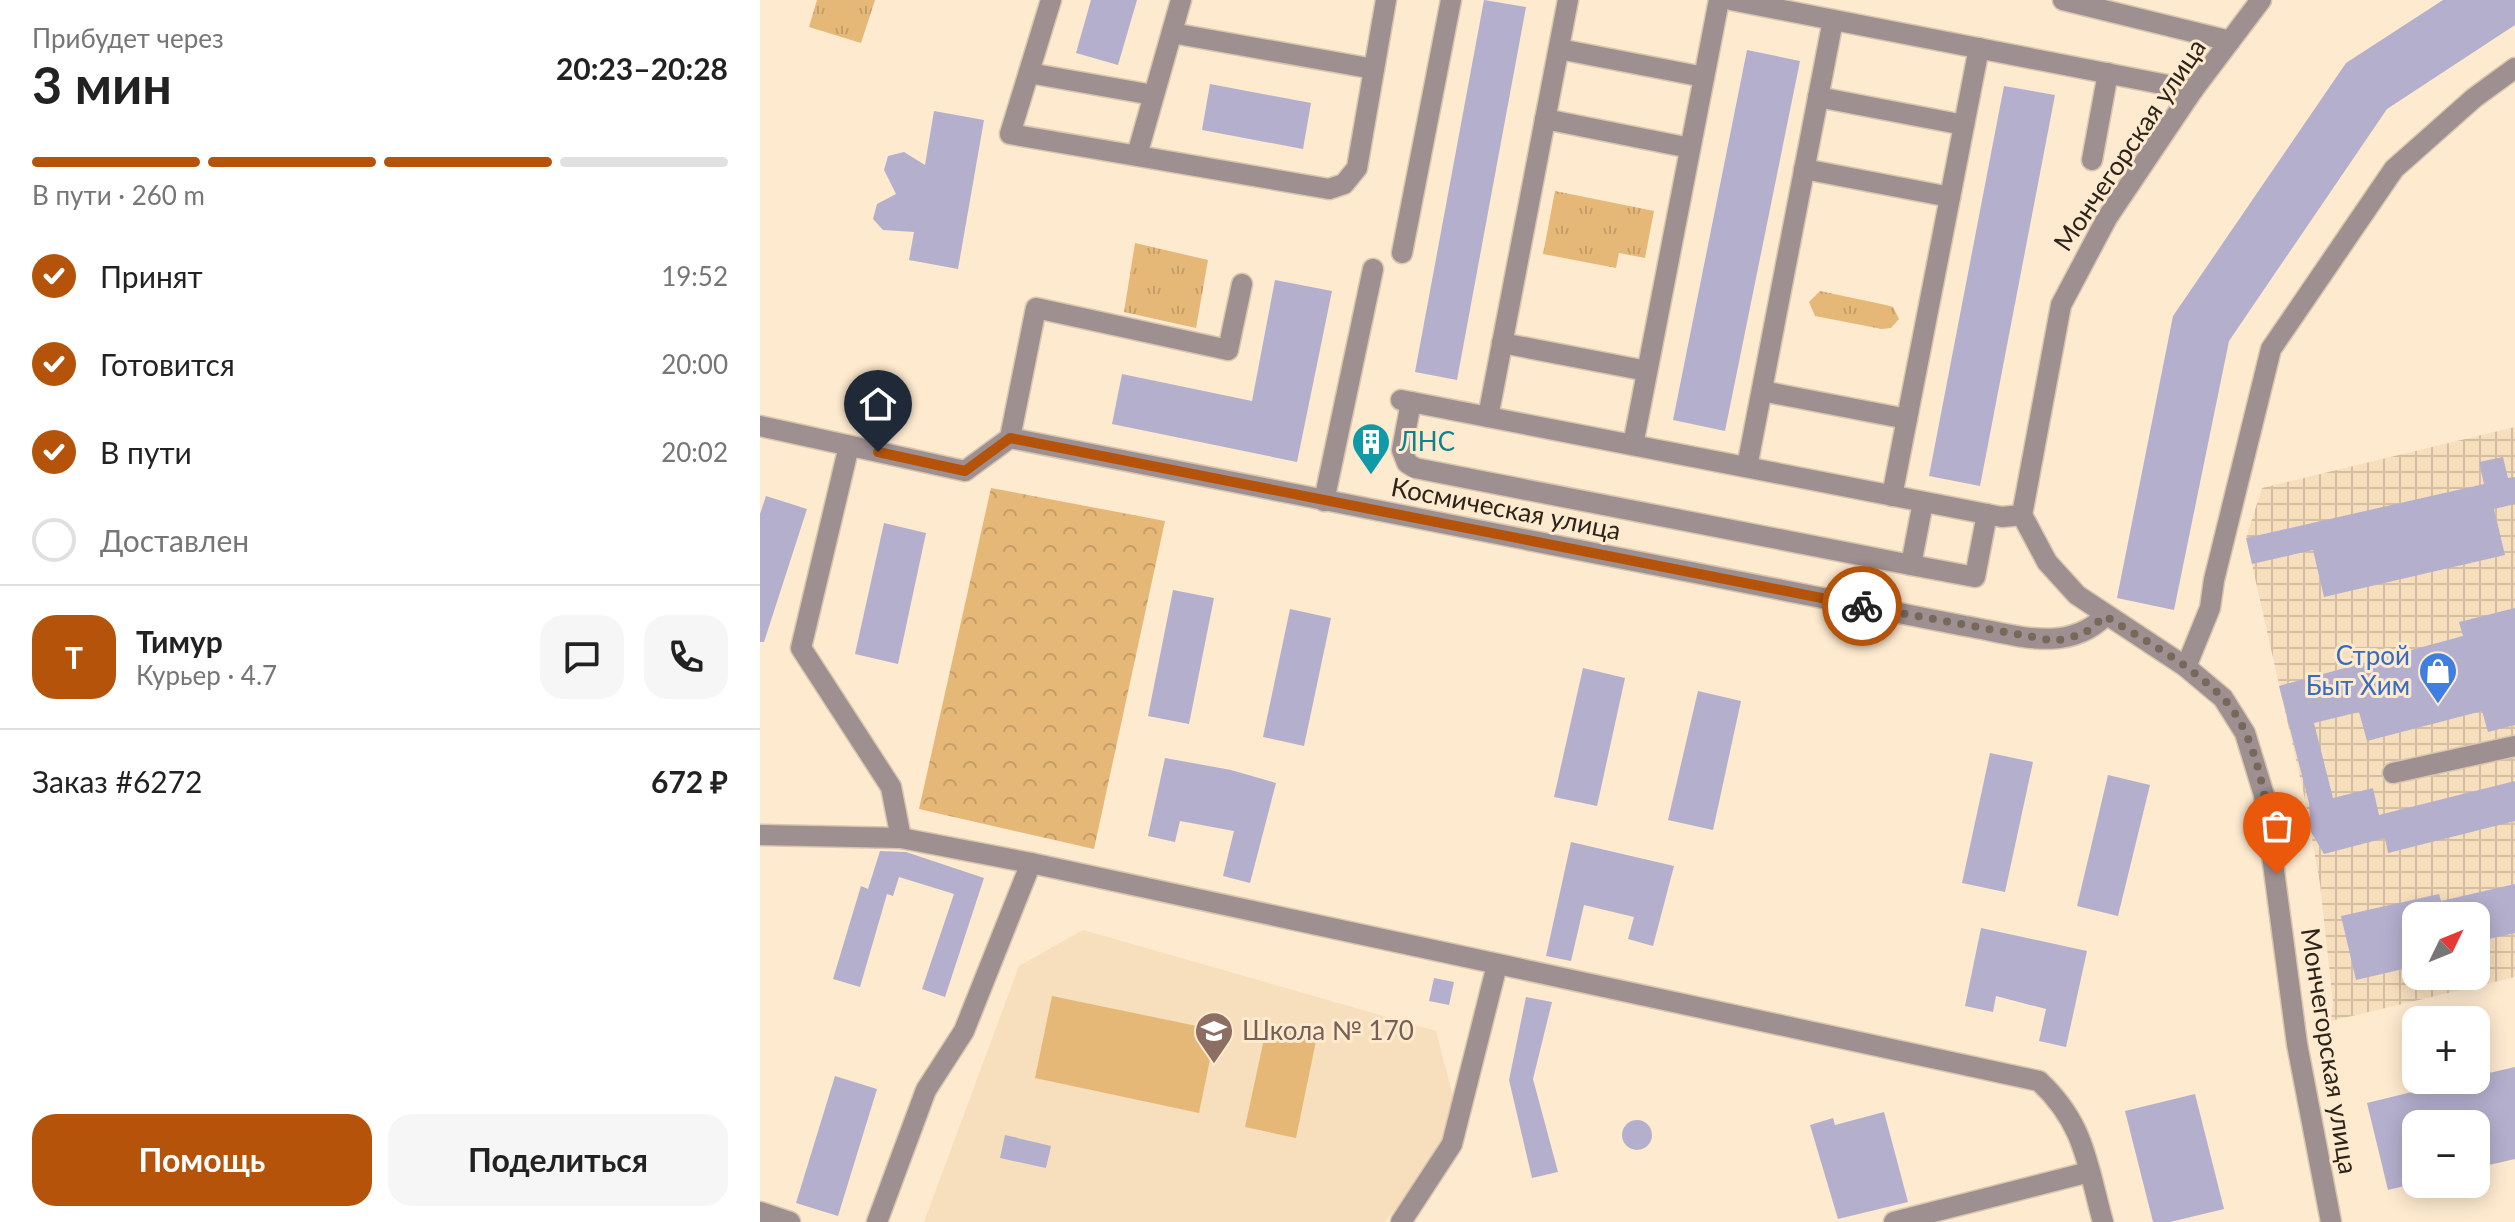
<!DOCTYPE html>
<html lang="ru">
<head>
<meta charset="utf-8">
<style>
	:root { --surface:#fff; --page:#f6f6f6; --text:#222; --muted:#767676; --line:#e0e0e0; --accent:#b45309 }
	body { margin:0; font-family:Lato,sans-serif; background:var(--page); color:var(--text); height:100vh; display:flex; flex-direction:column; font-size:30px; white-space:nowrap }
	* { box-sizing:border-box; margin:0 }
	p { font-size:26px; color:var(--muted) }
	.icon { flex:none; width:44px; height:44px; fill:none; stroke:currentColor; stroke-width:2; stroke-linecap:round; stroke-linejoin:round }
	.map { position:relative; flex:1; overflow:hidden }
	.sheet { display:flex; flex-direction:column; background:var(--surface); width:760px }
	.sheet>* { flex:none }
	.needle { width:52px; rotate:47deg }
	.fabs { position:absolute; left:1642px; top:902px; display:grid; gap:16px }
	.fabs a { display:grid; place-items:center; width:88px; height:88px; border-radius:16px; background:var(--surface); box-shadow:0 4px 20px #0003; font-size:40px }
	.pin { position:absolute; display:grid; place-items:center; width:68px; height:68px; color:#fff; margin:-82px -34px; border-radius:50% 50% 50% 0; rotate:-45deg; box-shadow:0 0 8px #0007 }
	.pin .icon { rotate:45deg }
	.courier { position:absolute; display:grid; place-items:center; width:80px; height:80px; margin:-40px; border:6px solid #b45309; border-radius:50%; background:#fff; color:#222; box-shadow:0 2px 10px #0007 }
	.headline em { font-style:normal; font-weight:700 }
	.headline div { display:flex; flex-direction:column-reverse }
	.headline { display:flex; align-items:center; justify-content:space-between; height:136px; padding:0 32px }
	h1 { font-size:52px; font-weight:700; line-height:60px }
	.bar { display:grid; grid-template-columns:repeat(4,1fr); gap:12px 8px; align-content:center; height:96px; padding:0 32px }
	.bar i { height:10px; border-radius:6px; background:var(--line) }
	.bar .on { background:var(--accent) }
	.bar p { grid-column:span 4 }
	.line { display:flex; align-items:center; gap:20px; padding:0 32px; border-top:2px solid var(--line) }
	.line div { flex:1 }
	.round { display:grid; place-items:center; flex:none; width:84px; height:84px; border-radius:24px; background:var(--page) }
	ol { padding:0 32px; list-style:none }
	li { display:flex; align-items:center; gap:24px; height:88px }
	li p { margin-inline-start:auto }
	li .icon { padding:8px; border-radius:50%; background:var(--accent); color:#fff; stroke-width:4 }
	li:last-child { color:var(--muted) }
	li i { width:44px; height:44px; border:4px solid var(--line); border-radius:50% }
	.primary-button { display:flex; gap:16px; margin-top:auto; padding:16px 32px }
	.primary-button a { flex:1; height:92px; border-radius:24px; background:var(--accent); color:#fff; font-size:32px; font-weight:700; line-height:92px; text-align:center }
	.primary-button a+a { background:var(--page); color:var(--text) }
	main { display:flex; flex:1; min-height:0 }
	.map>svg:first-child { display:block }
	.built { fill:#f7debd }
	.industrial { fill:url(#industrial-grid); fill-rule:evenodd }
	.grass { fill:url(#grass-tufts) }
	.forest { fill:url(#forest-crowns) }
	.garden { fill:#e6b878 }
	.building { fill:#b4afcd }
	.lines { fill:none; stroke-linecap:round; stroke-linejoin:round }
	.minor-casing { stroke:#d8c6ae; stroke-width:23 }
	.minor { stroke:#9e8f91; stroke-width:20 }
	.done { stroke:#766959; stroke-width:8; stroke-dasharray:0 14.4 }
	.route { stroke:#b45309; stroke-width:10 }
	.labels { text-anchor:middle; stroke-width:6; stroke-linejoin:round; paint-order:stroke }
	.street-label { font-size:26px; fill:#2c241a; stroke:#feeacf }
	.culture-label { font-size:26px; fill:#0d838f; stroke:#feeacf; text-anchor:start }
	.shop-label { font-size:26px; fill:#366cbe; stroke:#feeacf; text-anchor:end }
	.education-label { font-size:26px; fill:#785e54; stroke:#feeacf; text-anchor:start }
</style>
</head>
<body>
<main>
<section class="sheet">
<div class="headline"><div><h1>3 мин</h1><p>Прибудет через</p></div><em>20:23–20:28</em></div>
<div class="bar"><i class="on"></i><i class="on"></i><i class="on"></i><i></i><p>В пути · 260 m</p></div>
<ol>
<li><svg class="icon" aria-label="check" viewBox="0 0 24 24"><path d="M5 12l5 5 9-10"/></svg>Принят<p>19:52</p></li>
<li><svg class="icon" aria-label="check" viewBox="0 0 24 24"><path d="M5 12l5 5 9-10"/></svg>Готовится<p>20:00</p></li>
<li><svg class="icon" aria-label="check" viewBox="0 0 24 24"><path d="M5 12l5 5 9-10"/></svg>В пути<p>20:02</p></li>
<li><i></i>Доставлен</li>
</ol>
<div class="line" style="height:144px"><b class="round" style="background:var(--accent);color:#fff">Т</b><div><b>Тимур</b><p>Курьер · 4.7</p></div><a class="round"><svg class="icon" aria-label="chat" viewBox="0 0 24 24"><path d="M4 5h16v11H9l-5 4z"/></svg></a><a class="round"><svg class="icon" aria-label="phone" viewBox="0 0 24 24"><path d="M5 4h4l2 5-3 2q2 4 5 5l2-3 5 2v4C11 20 4 13 5 4z"/></svg></a></div>
<div class="line" style="height:104px"><div>Заказ #6272</div><b>672 ₽</b></div>
<div class="primary-button"><a>Помощь</a><a>Поделиться</a></div>
</section>
<div class="map">
<svg width="1755" height="1222" viewBox="0 0 1755 1222">
	<defs>
		<pattern id="industrial-grid" width="8" height="8" patternUnits="userSpaceOnUse" patternTransform="scale(2)"><rect width="8" height="8" fill="#f7debd"/><path d="M0 4h8M4 0v8" fill="none" stroke="#d4bea2"/></pattern>
		<pattern id="grass-tufts" width="24" height="20" patternUnits="userSpaceOnUse" patternTransform="scale(2)"><rect width="24" height="20" fill="#e6b878"/><path d="M3 7l-1-3M5 7V3M7 7l1-3M15 17l-1-3M17 17v-4M19 17l1-3" fill="none" stroke="#c59e67"/></pattern>
		<pattern id="forest-crowns" width="20" height="18" patternUnits="userSpaceOnUse" patternTransform="scale(2)"><rect width="20" height="18" fill="#e6b878"/><path d="M2 6a3 3 0 1 1 6 0M12 15a3 3 0 1 1 6 0" fill="none" stroke="#c59e67"/></pattern>
	</defs>
	<rect width="100%" height="100%" fill="#feeacf"/>
	<path class="built" d="M 323,930 L 676,1031 L 694,1100 L 680,1154 L 625,1222 L 164,1222 L 259,966 Z"/>
	<path class="industrial" d="M 1755,427 L 1755,977 L 1571,1021 L 1573,1002 L 1560,884 L 1546,804 L 1486,538 L 1502,488 ZM 1656,916 L 1716,916 L 1716,976 L 1656,976 Z"/>
	<g class="grass">
		<path d="M 57,0 L 115,0 L 101,43 L 49,27 Z"/>
		<path d="M 795,191 L 894,211 L 885,258 L 859,253 L 856,268 L 783,254 Z"/>
		<path d="M 375,243 L 448,260 L 436,328 L 364,312 Z"/>
		<path d="M 1060,291 L 1126,305 L 1133,307 L 1139,319 L 1131,328 L 1122,329 L 1055,316 L 1049,302 Z"/>
	</g>
	<path class="forest" d="M 231,488 L 405,521 L 334,849 L 159,809 Z"/>
	<g class="garden">
		<path d="M 292,996 L 456,1030 L 439,1113 L 275,1078 Z"/>
		<path d="M 507,1025 L 557,1036 L 536,1138 L 485,1127 Z"/>
	</g>
	<g class="building">
		<path d="M 331,0 L 377,0 L 358,65 L 316,53 Z"/>
		<path d="M 724,0 L 766,7 L 697,380 L 655,372 Z"/>
		<path d="M 1683,0 L 1755,0 L 1755,25 L 1627,109 L 1469,341 L 1414,610 L 1357,598 L 1413,316 L 1586,63 Z"/>
		<path d="M 987,50 L 1040,61 L 965,431 L 913,420 Z"/>
		<path d="M 450,84 L 551,103 L 543,149 L 442,130 Z"/>
		<path d="M 1244,86 L 1295,95 L 1220,486 L 1169,476 Z"/>
		<path d="M 174,111 L 224,120 L 198,269 L 149,260 L 154,232 L 123,230 L 113,219 L 117,204 L 136,194 L 124,170 L 128,156 L 144,152 L 165,165 Z"/>
		<path d="M 515,280 L 572,291 L 537,462 L 352,424 L 362,374 L 492,401 Z"/>
		<path d="M 1743,457 L 1748,478 L 1755,477 L 1755,504 L 1734,509 L 1745,555 L 1564,597 L 1553,550 L 1492,564 L 1486,538 L 1724,484 L 1719,462 Z"/>
		<path d="M 6,496 L 47,509 L 4,642 L 0,642 L 0,514 Z"/>
		<path d="M 124,523 L 166,533 L 138,664 L 95,654 Z"/>
		<path d="M 413,590 L 454,598 L 429,724 L 388,716 Z"/>
		<path d="M 1755,608 L 1755,725 L 1728,732 L 1722,711 L 1607,741 L 1599,712 L 1554,723 L 1573,798 L 1613,788 L 1619,815 L 1755,781 L 1755,821 L 1628,853 L 1625,838 L 1564,854 L 1551,832 L 1549,803 L 1519,686 L 1703,636 L 1699,622 Z"/>
		<path d="M 530,609 L 571,618 L 544,746 L 503,737 Z"/>
		<path d="M 823,668 L 865,678 L 837,806 L 794,797 Z"/>
		<path d="M 938,691 L 981,701 L 953,830 L 908,820 Z"/>
		<path d="M 1230,753 L 1273,762 L 1245,892 L 1202,883 Z"/>
		<path d="M 405,758 L 471,770 L 516,783 L 490,883 L 463,876 L 474,831 L 420,821 L 415,842 L 388,836 Z"/>
		<path d="M 1348,775 L 1390,785 L 1358,916 L 1317,906 Z"/>
		<path d="M 811,842 L 914,866 L 893,946 L 868,939 L 874,917 L 824,905 L 811,961 L 786,956 Z"/>
		<path d="M 120,851 L 146,852 L 224,878 L 185,997 L 162,989 L 194,894 L 139,877 L 133,896 L 127,894 L 100,987 L 73,979 L 101,886 L 108,889 Z"/>
		<path d="M 1755,884 L 1755,933 L 1716,942 L 1716,916 L 1656,916 L 1656,966 L 1596,980 L 1581,916 L 1679,894 L 1681,901 Z"/>
		<path d="M 1221,928 L 1327,951 L 1306,1047 L 1279,1041 L 1286,1009 L 1236,996 L 1233,1012 L 1205,1006 Z"/>
		<path d="M 674,978 L 694,982 L 689,1005 L 669,1001 Z"/>
		<path d="M 766,997 L 792,1002 L 773,1079 L 798,1172 L 772,1178 L 749,1080 Z"/>
		<path d="M 1755,1067 L 1755,1159 L 1716,1168 L 1716,1124 L 1656,1124 L 1656,1183 L 1628,1190 L 1607,1103 L 1701,1080 L 1716,1080 L 1716,1076 Z"/>
		<path d="M 75,1076 L 117,1089 L 78,1216 L 36,1203 Z"/>
		<path d="M 1435,1094 L 1464,1209 L 1410,1222 L 1393,1222 L 1365,1111 Z"/>
		<path d="M 1124,1112 L 1148,1202 L 1078,1219 L 1050,1125 L 1073,1118 L 1075,1125 Z"/>
		<circle cx="877" cy="1135" r="15"/>
		<path d="M 245,1135 L 291,1146 L 286,1168 L 240,1158 Z"/>
	</g>
	<g class="lines">
		<g class="minor-casing">
			<g id="minor">
				<path d="M 291,0 L 250,134 L 569,189 L 584,184 L 597,168 L 626,0"/>
				<path d="M 971,0 L 1433,90"/>
				<path d="M 1303,0 L 1470,41"/>
				<path d="M 1501,0 L 1433,90 L 1347,218 L 1301,305 L 1262,515 L 1287,562 L 1317,595 L 1426,667 L 1463,698 L 1485,733 L 1504,795 L 1537,1044 L 1571,1222"/>
				<path d="M 412,33 L 614,69"/>
				<path d="M 799,49 L 944,77"/>
				<path d="M 269,73 L 393,95"/>
				<path d="M 1058,97 L 1204,125"/>
				<path d="M 785,119 L 930,148"/>
				<path d="M 377,155 L 421,0"/>
				<path d="M 1332,160 L 1348,73"/>
				<path d="M 1044,169 L 1190,197"/>
				<path d="M 642,253 L 691,0"/>
				<path d="M 742,343 L 887,371"/>
				<path d="M 1002,391 L 1147,419"/>
				<path d="M 641,400 L 1242,517 L 1262,515"/>
				<path d="M 651,402 L 642,450 L 647,463 L 655,468 L 1151,565 L 1215,577 L 1227,514"/>
				<path d="M 728,417 L 808,0"/>
				<path d="M 0,426 L 205,471 L 250,438 L 1205,626 C 1254,634 1306,655 1345,616"/>
				<path d="M 250,438 L 276,308 L 468,350 L 482,284"/>
				<path d="M 873,445 L 959,0"/>
				<path d="M 89,446 L 41,648 L 131,787 L 141,838"/>
				<path d="M 987,467 L 1073,20"/>
				<path d="M 1132,496 L 1219,48"/>
				<path d="M 564,501 L 613,269"/>
				<path d="M 1151,565 L 1163,502"/>
				<path d="M 1426,667 L 1450,608 L 1454,580 L 1511,349 L 1634,169 L 1714,98 L 1755,68"/>
				<path d="M 1633,773 L 1755,746"/>
				<path d="M 0,835 L 141,838 L 271,863 L 1279,1081 C 1325,1124 1327,1164 1343,1222"/>
				<path d="M 0,1212 L 30,1222"/>
				<path d="M 117,1222 L 166,1090 L 204,1031 L 271,863"/>
				<path d="M 641,1222 L 692,1144 L 737,965"/>
				<path d="M 1134,1222 L 1329,1172"/>
			</g>
		</g>
		<use href="#minor" class="minor"/>
	</g>
	<g class="lines">
		<path class="done" d="M 1102,606 L 1295,641 L 1324,634 L 1345,616 C 1384,640 1428,663 1461,696 C 1502,737 1508,820 1517,874"/>
		<path class="route" d="M 118,452 L 205,471 L 250,438 L 1102,606"/>
	</g>
	<defs>
		<g id="building-pin" transform="scale(2)"><path d="M0 17L-7.5 6A9.5 9.5 0 1 1 7.5 6Z" fill="#0f9aa8" stroke="#feeacf"/><path d="M-4-6H4V6H1V3H-1V6H-4ZM-2.5-4.3h1.7v1.8h-1.7ZM.8-4.3h1.7v1.8H.8ZM-2.5-1h1.7V.8h-1.7ZM.8-1h1.7V.8H.8Z" fill="#fff"/></g>
		<g id="shop-pin" transform="scale(2)"><path d="M0 17L-7.5 6A9.5 9.5 0 1 1 7.5 6Z" fill="#3f7fe0" stroke="#feeacf"/><path d="M-5-2.5h2.3a2.7 3.5 0 0 1 5.4 0H5L5.5 6h-11ZM-1.5-2.5h3a1.5 2.3 0 0 0-3 0Z" fill="#fff"/></g>
		<g id="school-pin" transform="scale(2)"><path d="M0 17L-7.5 6A9.5 9.5 0 1 1 7.5 6Z" fill="#8d6e63" stroke="#feeacf"/><path d="M0-5L7-2L0 1L-7-2ZM-4 1L0 2.5L4 1V4Q0 6-4 4Z" fill="#fff"/></g>
	</defs>
	<g fill-rule="evenodd">
		<use href="#building-pin" x="611" y="442"/>
		<use href="#shop-pin" x="1678" y="671"/>
		<use href="#school-pin" x="454" y="1031"/>
	</g>
	<g class="labels">
		<g class="street-label">
			<text transform="translate(1370 145) rotate(-56)" y="9">Мончегорская улица</text>
			<text transform="translate(746 509) rotate(11)" y="9">Космическая улица</text>
			<text transform="translate(1569 1051) rotate(81)" y="9">Мончегорская улица</text>
		</g>
		<g class="culture-label">
			<text x="639" y="451">ЛНС</text>
		</g>
		<g class="shop-label">
			<text x="1650" y="665">Строй<tspan x="1650" dy="30">Быт Хим</tspan></text>
		</g>
		<g class="education-label">
			<text x="482" y="1040">Школа № 170</text>
		</g>
	</g>
</svg>
<div class="fabs">
<a><svg class="needle" viewBox="-14 -14 28 28"><path d="M0-13l5 13h-10z" fill="#e53935"/><path d="M0 13l5-13h-10z" fill="#767676"/></svg></a>
<a>+</a>
<a>−</a>
</div>
<div class="pin" style="left:1517px;top:874px;background:#ea580c"><svg class="icon" aria-label="bag" viewBox="0 0 24 24"><path d="M5 8h14l-1 12H6zM9 8a3 3 0 0 1 6 0"/></svg></div>
<div class="pin" style="left:118px;top:452px;background:#1f2937"><svg class="icon" aria-label="home" viewBox="0 0 24 24"><path d="M3 11l9-7 9 7M6 9v11h12V9"/></svg></div>
<div class="courier" style="left:1102px;top:606px"><svg class="icon" aria-label="bike" viewBox="0 0 24 24"><circle cx="6" cy="16" r="4"/><circle cx="18" cy="16" r="4"/><path d="M6 16l4-8h5l3 8M10 8l3 8H6M13 5h3"/></svg></div>
</div>
</main>
</body>
</html>
